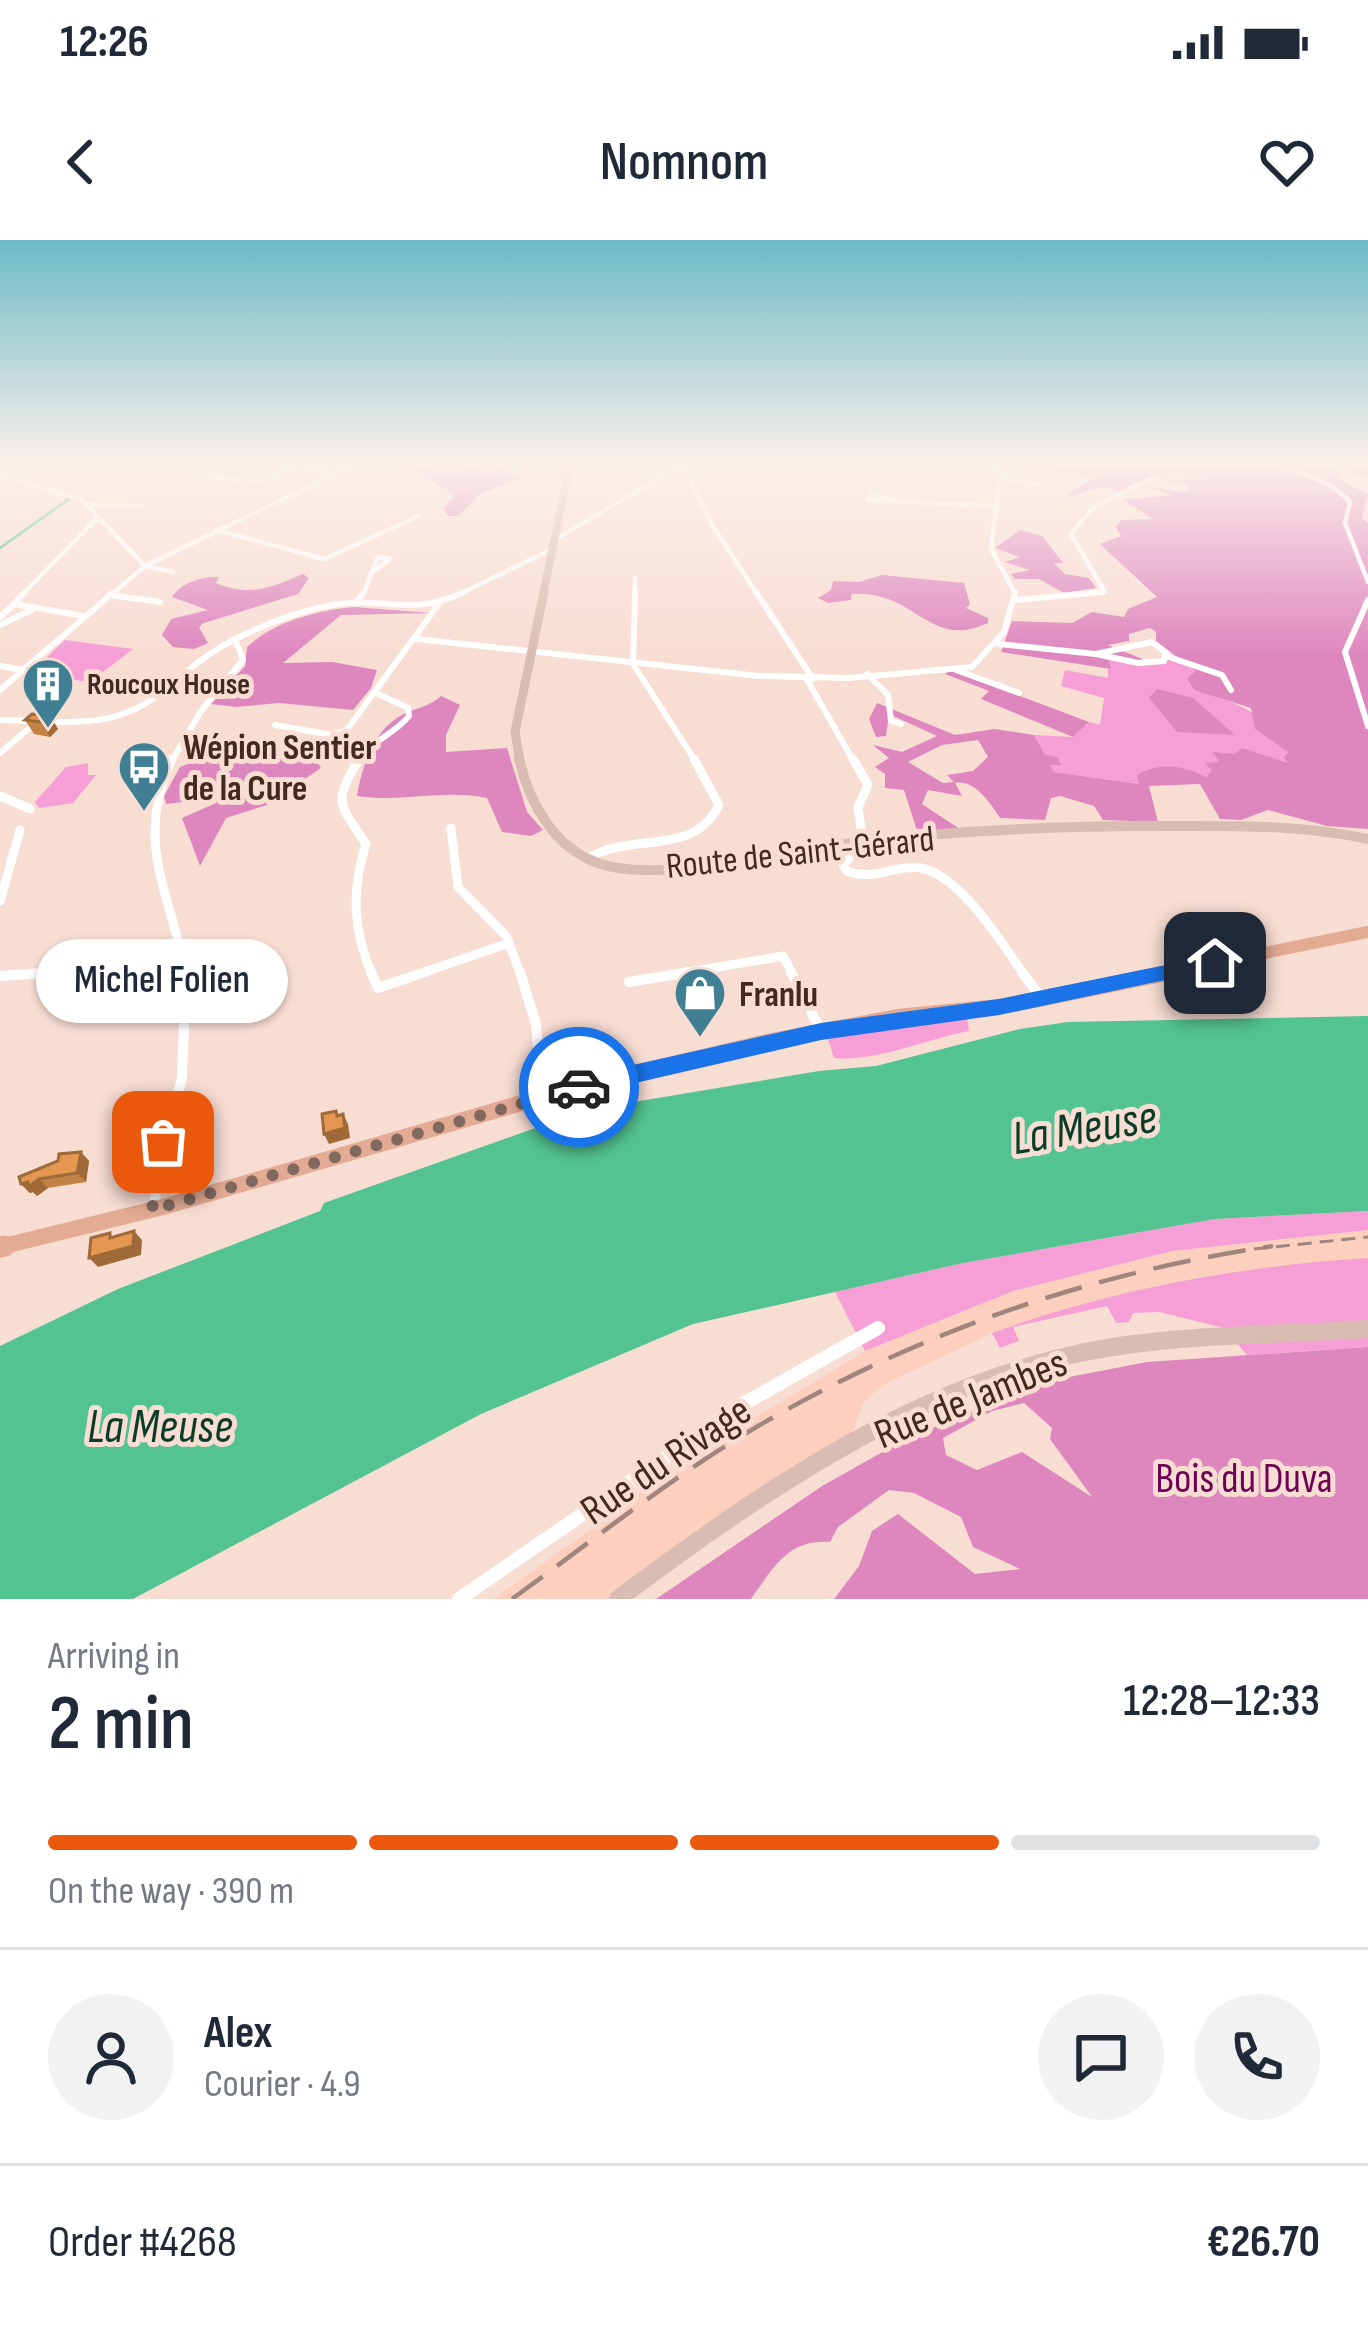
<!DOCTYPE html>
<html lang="en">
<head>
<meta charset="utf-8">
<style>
	:root { --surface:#fff; --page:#f2f2f3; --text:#1f2937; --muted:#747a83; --line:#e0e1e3; --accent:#ea580c }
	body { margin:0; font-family:"Sofia Sans Condensed",sans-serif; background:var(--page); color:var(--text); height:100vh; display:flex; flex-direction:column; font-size:45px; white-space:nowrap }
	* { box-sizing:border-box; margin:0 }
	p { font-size:39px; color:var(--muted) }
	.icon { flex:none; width:66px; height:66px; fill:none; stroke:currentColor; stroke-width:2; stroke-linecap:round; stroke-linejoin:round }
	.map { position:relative; height:1359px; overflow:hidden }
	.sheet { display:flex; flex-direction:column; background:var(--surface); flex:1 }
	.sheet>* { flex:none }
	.pin { position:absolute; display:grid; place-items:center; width:102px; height:102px; color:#fff; margin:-51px; border-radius:24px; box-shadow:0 6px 18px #0006 }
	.courier { position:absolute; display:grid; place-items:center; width:120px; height:120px; margin:-60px; border:9px solid #1a73e8; border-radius:50%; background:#fff; color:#222; box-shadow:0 3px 15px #0007 }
	.bubble { position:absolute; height:84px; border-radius:42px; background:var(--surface); box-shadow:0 3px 9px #0004; font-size:39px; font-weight:600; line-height:84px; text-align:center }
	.headline em { font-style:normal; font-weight:600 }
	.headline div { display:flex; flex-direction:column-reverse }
	.headline { display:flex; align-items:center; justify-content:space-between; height:204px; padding:0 48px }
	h1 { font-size:78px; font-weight:600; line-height:90px }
	.bar { display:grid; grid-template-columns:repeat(4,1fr); gap:18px 12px; align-content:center; height:144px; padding:0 48px }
	.bar i { height:15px; border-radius:9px; background:var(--line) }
	.bar .on { background:var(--accent) }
	.bar p { grid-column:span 4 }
	.line { display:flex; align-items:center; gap:30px; padding:0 48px; border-top:3px solid var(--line) }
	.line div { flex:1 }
	.round { display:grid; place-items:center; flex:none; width:126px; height:126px; border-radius:63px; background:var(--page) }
	.status { display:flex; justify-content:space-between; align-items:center; height:84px; padding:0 60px; background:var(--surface); direction:ltr }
	.status svg { height:33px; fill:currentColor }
	header { display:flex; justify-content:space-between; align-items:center; height:156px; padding:0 48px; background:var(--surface); font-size:54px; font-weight:600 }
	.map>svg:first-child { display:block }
	.built { fill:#fccfbe }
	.green { fill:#f59fd6 }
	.forest { fill:#de87bf; fill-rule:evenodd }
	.water { fill:#53c391 }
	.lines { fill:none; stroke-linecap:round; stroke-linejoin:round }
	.stream { stroke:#53c391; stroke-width:3 }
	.street-far4 { stroke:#fff; stroke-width:4.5 }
	.street-far3 { stroke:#fff; stroke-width:6 }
	.street-far2 { stroke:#fff; stroke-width:9 }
	.street-far1 { stroke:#fff; stroke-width:10 }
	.street { stroke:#fff; stroke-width:14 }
	.secondary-far3 { stroke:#d9bdb2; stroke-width:8 }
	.secondary-far2 { stroke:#d9bdb2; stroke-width:9 }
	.secondary-far1 { stroke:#d9bdb2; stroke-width:10 }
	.secondary { stroke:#d9bdb2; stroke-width:18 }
	.primary-far2 { stroke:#e3aa94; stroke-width:12 }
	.primary-far1 { stroke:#e3aa94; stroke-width:16 }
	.primary { stroke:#e3aa94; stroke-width:21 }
	.rail-far1 { stroke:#9f857b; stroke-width:3; stroke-dasharray:14 8; stroke-linecap:butt }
	.rail { stroke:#9f857b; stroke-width:4.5; stroke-dasharray:38 18; stroke-linecap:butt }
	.wall { fill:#c38245 }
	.shaded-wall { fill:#9f6a38 }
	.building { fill:#e39750; stroke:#9f6a38; stroke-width:3 }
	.route { fill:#1a73e8 }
	.done { stroke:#82695f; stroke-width:12; stroke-dasharray:0 21.6 }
	.labels { text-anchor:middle; stroke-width:10; stroke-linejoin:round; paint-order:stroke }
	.far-poi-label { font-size:30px; font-weight:bold; fill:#432a20; stroke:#f8ddd3; text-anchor:start }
	.poi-label { font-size:36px; font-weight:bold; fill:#432a20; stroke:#f8ddd3; text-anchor:start }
	.street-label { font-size:36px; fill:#432a20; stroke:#f8ddd3 }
	.near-street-label { font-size:42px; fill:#432a20; stroke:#f8ddd3 }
	.near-park-label { font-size:42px; fill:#6f0256; stroke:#f8ddd3 }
	.near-water-label { font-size:48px; font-style:italic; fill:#0b3c28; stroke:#f8ddd3 }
</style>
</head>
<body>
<div class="status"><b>12:26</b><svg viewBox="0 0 49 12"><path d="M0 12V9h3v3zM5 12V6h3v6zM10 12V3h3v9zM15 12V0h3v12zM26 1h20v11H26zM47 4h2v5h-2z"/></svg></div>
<header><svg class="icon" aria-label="back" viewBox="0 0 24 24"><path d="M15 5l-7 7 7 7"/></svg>Nomnom<svg class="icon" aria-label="heart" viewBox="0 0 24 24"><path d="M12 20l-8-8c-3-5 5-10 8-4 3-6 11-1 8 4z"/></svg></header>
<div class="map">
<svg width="1368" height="1359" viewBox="0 0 1368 1359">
	<rect width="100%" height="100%" fill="#f8ddd3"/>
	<path class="built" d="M 1368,990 L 1368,1018 L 1193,1038 L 992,1093 L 885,1144 L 864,1161 L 848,1206 L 618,1359 L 494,1359 L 690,1217 L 865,1111 L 1013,1051 L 1172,1011 Z"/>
	<g class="green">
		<path d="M 65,400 L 133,409 L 90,442 L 29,434 Z"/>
		<path d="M 1108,416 L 1153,424 L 1166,416 L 1182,418 L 1197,431 L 1194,450 C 1230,459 1288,480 1289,525 L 1214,513 L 1220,523 L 1207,525 L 1213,532 L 1205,537 L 1140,544 L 1053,532 L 1034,495 L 1073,497 L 1089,482 L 1100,485 L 1104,458 L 1061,446 L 1065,430 L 1108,438 Z"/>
		<path d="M 88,523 L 88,535 L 96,535 L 73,563 L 39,568 L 35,562 L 66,527 Z"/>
		<path d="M 967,777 L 969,791 C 925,799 878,822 834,818 L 828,799 Z"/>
		<path d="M 1368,971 L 1368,990 L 1172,1011 L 1013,1051 L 865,1111 L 835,1052 L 963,1023 L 1215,979 Z"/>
		<path d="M 1368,1018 L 1368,1107 L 1247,1115 L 1224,1088 L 1159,1072 L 1133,1073 L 1129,1082 L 1116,1083 L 1107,1066 L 1013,1087 L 1019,1101 L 1000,1108 L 992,1093 C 1113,1049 1240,1026 1368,1018 Z"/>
	</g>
	<g class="forest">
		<path d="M 431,224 L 439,232 L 483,230 L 484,224 L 492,224 L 495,230 L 510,230 L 513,238 L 527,236 L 480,254 L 458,276 L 448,276 L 443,269 L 455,254 L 404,226 Z"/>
		<path d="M 1006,224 L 1368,224 L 1368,237 L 1350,234 L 1348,230 L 1336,237 L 1368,255 L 1362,278 L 1368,283 L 1368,589 L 1327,586 L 1268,570 L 1241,580 L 1220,579 L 1200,544 L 1149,546 L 1158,582 L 1103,580 L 1094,566 L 1060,556 L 1051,558 L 1045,580 L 1000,578 C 990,562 974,539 955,543 L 962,556 L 928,550 L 922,564 L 966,593 L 919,597 L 904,550 L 885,548 L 885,534 L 875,527 L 889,518 L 873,505 L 902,512 L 937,496 L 889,474 L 886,496 L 876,497 L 869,479 L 877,463 L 955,495 L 994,489 L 1034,495 L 1045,515 L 1057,517 L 1061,525 L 1050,525 L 1054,532 L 1139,544 L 1137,535 C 1158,522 1183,525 1206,537 L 1212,531 L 1205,523 L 1219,522 L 1213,512 L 1234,514 L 1242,508 L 1288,523 L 1284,517 L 1288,512 L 1255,489 L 1251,468 L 1194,450 L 1187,438 L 1196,431 L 1156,401 L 1156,392 L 1150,388 L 1129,394 L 1129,401 L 1108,405 L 1142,419 L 1138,423 L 1108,418 L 1111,429 L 1001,412 L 1012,381 L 1072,383 L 1092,372 L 1124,377 L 1128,369 L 1157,357 L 1100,304 L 1121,296 L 1116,287 L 1121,280 L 1154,279 L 1123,260 L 1172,255 L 1145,246 L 1186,252 L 1190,246 L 1159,239 L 1206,240 C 1174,228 1148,235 1119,251 L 1103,247 L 1063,258 L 1094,237 ZM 978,500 L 988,517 L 973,531 L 947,535 L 954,542 L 943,543 L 908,522 L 942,505 Z"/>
		<path d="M 1020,290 L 1042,296 L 1063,323 L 1054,323 L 1065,334 L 1089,338 L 1096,348 L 1064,353 L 1039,339 L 1015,339 L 1011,334 L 1030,330 L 1005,322 L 1020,317 L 995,308 Z"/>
		<path d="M 303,334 L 309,338 L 298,354 L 204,383 L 199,387 L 208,403 L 194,409 L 173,407 L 162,395 L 171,379 L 208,370 L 172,357 C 181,343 202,336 219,337 L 216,343 C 250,357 270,348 303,334 Z"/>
		<path d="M 882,335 L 964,343 L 970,364 L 966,368 L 988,378 L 988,383 C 928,411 916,349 852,354 L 851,360 L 828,363 L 818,358 L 831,350 L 833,341 L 859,342 Z"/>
		<path d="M 354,367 L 432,373 L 341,375 L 283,423 L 332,422 L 377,430 L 371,448 L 353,470 L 279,463 L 236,467 L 211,464 L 245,426 L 247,407 C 273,382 318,370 354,367 Z"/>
		<path d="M 951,430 L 1089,482 L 1073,497 L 981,459 L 989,451 L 945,434 Z"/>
		<path d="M 1157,449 L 1193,458 L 1235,495 L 1177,492 L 1149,458 Z"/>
		<path d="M 441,456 L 460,465 L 446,495 L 446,512 L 507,508 L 527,572 L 543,590 L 531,596 L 502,592 L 487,558 C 444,549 401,563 357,556 C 361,529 373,493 397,478 C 411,468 427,469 441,456 Z"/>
		<path d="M 245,497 L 276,512 L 311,513 L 321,528 L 267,565 L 226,578 L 200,626 L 182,578 L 216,563 L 218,558 L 166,564 L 164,556 L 180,527 C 204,519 219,499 245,497 Z"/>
		<path d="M 1368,1107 L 1368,1359 L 834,1359 L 859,1326 L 872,1291 L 898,1274 L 975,1334 L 1020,1329 L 973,1307 L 961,1277 L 914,1253 L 889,1250 L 838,1287 L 830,1302 C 788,1299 774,1327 751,1359 L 656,1359 L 822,1246 L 904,1200 L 1038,1143 L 1147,1122 ZM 1024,1163 L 1052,1188 L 1050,1199 L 1092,1257 L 1022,1212 L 977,1230 L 946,1215 L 943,1198 L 992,1171 Z"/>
	</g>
	<path class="water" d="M 1368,776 L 1368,971 L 1215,979 L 963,1023 L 693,1084 L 481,1174 L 133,1359 L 0,1359 L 0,1106 L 118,1049 L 320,971 L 324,963 L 586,870 L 819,831 L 876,826 L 1020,789 L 1068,782 Z"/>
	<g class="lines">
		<g class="stream">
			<path d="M 1328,224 L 1343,229"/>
			<path d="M 0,308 L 69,259"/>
		</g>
		<g class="street-far4">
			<path d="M 682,224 L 711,283 L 758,355"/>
			<path d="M 994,224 L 1000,236 L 991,309 L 1016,355"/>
			<path d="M 1271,224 C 1299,232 1330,240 1350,262 L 1345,283 L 1368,342"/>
			<path d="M 335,234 L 359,224"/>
			<path d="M 0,236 L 81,259 L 145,326 L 173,332"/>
			<path d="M 204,237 L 262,241 L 294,228"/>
			<path d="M 1000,238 L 1040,245"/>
			<path d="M 894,260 L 872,254 L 868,260 L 992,266"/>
			<path d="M 87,265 L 143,266"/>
			<path d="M 216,290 L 324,319 L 419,276"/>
			<path d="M 554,300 L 683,224"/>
			<path d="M 22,355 L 97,278"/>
			<path d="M 111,355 L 145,326 L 335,234 L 291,224"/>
			<path d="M 363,355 L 378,317 L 390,319 L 370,334"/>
			<path d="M 458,355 L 552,309"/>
			<path d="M 635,355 L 635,338"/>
			<path d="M 1069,355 L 1105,352 L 1071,294 L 1093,268 L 1155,237"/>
		</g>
		<g class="street-far3">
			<path d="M 25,352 L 14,364 L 84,376"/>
			<path d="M 635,352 L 633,424 L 696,522"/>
			<path d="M 756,352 L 813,439"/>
			<path d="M 109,355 L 160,362"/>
			<path d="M 1016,360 L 1102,352"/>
			<path d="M 1368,360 L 1345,412 L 1368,486"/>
			<path d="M 355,364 L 364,352"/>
			<path d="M 0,377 L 14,364"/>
			<path d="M 0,385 L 33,369"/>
			<path d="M 417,399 L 759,436 L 849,438 L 972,427 L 1004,392 L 1015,352"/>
			<path d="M 1152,402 L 1166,413 L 1164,421 L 1138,423 L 1096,414 Z"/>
			<path d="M 999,404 L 1096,414"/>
			<path d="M 1166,416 L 1222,435 L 1231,450"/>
			<path d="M 0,426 L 22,430"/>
			<path d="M 956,430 L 1019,453"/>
			<path d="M 867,434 L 888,455 L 891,481 L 901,484"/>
			<path d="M 806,438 L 854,522"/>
			<path d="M 0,450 L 114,352"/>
			<path d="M 0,480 C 39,480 91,488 128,472 C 161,459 181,433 210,414 C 244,391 298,370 338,364 C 387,358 415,376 464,352"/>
			<path d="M 275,485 L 332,495 L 346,491 L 438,365"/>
			<path d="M 0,513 L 39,480"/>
			<path d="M 171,522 L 201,471 L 243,420 L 237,404"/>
			<path d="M 357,522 C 368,502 394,495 409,476 L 408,468 L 376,453"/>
		</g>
		<g class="street-far2">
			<path d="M 172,519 C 133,604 171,653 186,735"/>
			<path d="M 359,519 C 333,563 338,562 366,604 C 351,650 353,690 372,735"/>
			<path d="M 853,519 L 868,545 L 858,567 L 863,602 L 843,625 L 847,631 C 874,642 895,624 921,628 C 960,635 1003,704 1024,735"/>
			<path d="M 0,556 L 30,569"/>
			<path d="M 451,588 L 458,647 L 506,696 L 521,735"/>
			<path d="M 589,618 C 633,591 693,618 719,565 L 694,519"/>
			<path d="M 0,661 L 20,590"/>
			<path d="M 15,735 L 71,731 L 178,705"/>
			<path d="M 416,735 L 509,703"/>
			<path d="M 671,735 L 783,716 L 793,735"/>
		</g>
		<g class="street-far1">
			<path d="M 371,732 L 378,748 L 425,732"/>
			<path d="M 520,732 L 536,784 L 542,857"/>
			<path d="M 791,732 L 821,791"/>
			<path d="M 1022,732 L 1041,758"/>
			<path d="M 0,736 L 58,732"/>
			<path d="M 629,742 L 689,732"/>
			<path d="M 152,970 L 182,837 L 186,732"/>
		</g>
		<path class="street" d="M 459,1359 L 743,1164 L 878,1088"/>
		<path class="secondary-far3" d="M 543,355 L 570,224"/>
		<path class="secondary-far2" d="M 520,522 L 515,492 L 544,352"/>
		<path class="secondary-far1" d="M 519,519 C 529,562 553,607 598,623 C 659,645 793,610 860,602 C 959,590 1059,586 1160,586 C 1230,586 1299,584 1368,599"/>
		<path class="secondary" d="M 618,1359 C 760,1253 909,1149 1085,1112 C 1177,1093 1274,1096 1368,1089"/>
		<path class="primary-far2" d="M 1157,735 L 1368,692"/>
		<path class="primary-far1" d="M 0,1007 L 163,967 L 580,846 L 762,803 L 897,777 L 999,767 L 1172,732"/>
		<path class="primary" d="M 0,1007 L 5,1006"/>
		<path class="rail-far1" d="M 1254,1009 L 1368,997"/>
		<path class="rail" d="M 512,1359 C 588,1304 663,1244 743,1195 C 907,1096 1084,1034 1273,1006"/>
	</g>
	<g class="wall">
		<path d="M 32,474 L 58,489 L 50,497 L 34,494 L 25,480 Z"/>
		<path d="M 81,912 L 89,921 L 86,942 L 48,948 L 37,956 L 33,952 L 30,953 L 21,944 Z"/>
	</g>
	<g class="shaded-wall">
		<path d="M 50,475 L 58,489 L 50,497 L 41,482 Z"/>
		<path d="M 343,874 L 348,884 L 350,898 L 329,904 L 324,894 Z"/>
		<path d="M 149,895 L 156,905 L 153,914 L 129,921 L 121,911 Z"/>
		<path d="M 81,912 L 89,921 L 86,942 L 77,933 Z"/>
		<path d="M 39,939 L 48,948 L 37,956 L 33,952 L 30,953 L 21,944 Z"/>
		<path d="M 134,991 L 142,1000 L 141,1015 L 98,1027 L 89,1018 Z"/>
	</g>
	<g class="building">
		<path d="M 32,474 L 50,475 L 41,482 L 25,480 Z"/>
		<path d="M 336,871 L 337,876 L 343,874 L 345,888 L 324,894 L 322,874 Z"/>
		<path d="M 149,895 L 146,904 L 121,911 L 124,898 Z"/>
		<path d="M 81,912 L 77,933 L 39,939 L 28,947 L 28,942 L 21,944 L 19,937 L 58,921 L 59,914 Z"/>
		<path d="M 134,991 L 133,1006 L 89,1018 L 91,998 L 110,993 L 110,998 Z"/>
	</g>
	<linearGradient id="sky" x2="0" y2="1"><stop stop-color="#6cbac5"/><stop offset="0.54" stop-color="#fcf0eb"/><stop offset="1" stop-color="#fcf0eb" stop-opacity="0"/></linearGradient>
	<rect width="1368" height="414" fill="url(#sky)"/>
	<path class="route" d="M 1215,715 L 1222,718 L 1222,728 L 999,775 L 821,800 L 579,856 L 567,847 L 579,837 L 821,783 L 999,759 Z"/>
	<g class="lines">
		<path class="done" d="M 163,902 L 152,970 L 579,847"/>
	</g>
	<defs>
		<g id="building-pin" transform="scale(2.7)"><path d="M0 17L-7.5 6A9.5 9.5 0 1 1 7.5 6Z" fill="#407f93" stroke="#f8ddd3"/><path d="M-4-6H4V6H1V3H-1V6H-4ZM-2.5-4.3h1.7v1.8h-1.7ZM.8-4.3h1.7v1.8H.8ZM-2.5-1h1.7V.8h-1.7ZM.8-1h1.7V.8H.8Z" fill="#fff"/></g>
		<g id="bus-pin" transform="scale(2.7)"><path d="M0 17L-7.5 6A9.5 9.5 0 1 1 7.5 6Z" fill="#407f93" stroke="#f8ddd3"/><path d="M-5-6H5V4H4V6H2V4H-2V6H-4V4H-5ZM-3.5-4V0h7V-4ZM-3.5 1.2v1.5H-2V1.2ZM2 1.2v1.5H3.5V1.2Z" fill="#fff"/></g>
		<g id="shop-pin" transform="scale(2.7)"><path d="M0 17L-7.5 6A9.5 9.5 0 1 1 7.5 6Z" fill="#407f93" stroke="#f8ddd3"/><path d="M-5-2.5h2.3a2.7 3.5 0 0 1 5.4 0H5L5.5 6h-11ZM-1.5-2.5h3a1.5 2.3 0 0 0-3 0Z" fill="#fff"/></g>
	</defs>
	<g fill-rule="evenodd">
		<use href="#building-pin" x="48" y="444"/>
		<use href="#bus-pin" x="144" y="527"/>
		<use href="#shop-pin" x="700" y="753"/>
	</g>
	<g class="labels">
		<g class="far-poi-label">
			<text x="87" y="454">Roucoux House</text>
		</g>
		<g class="poi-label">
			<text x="183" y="519">Wépion Sentier<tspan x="183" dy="41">de la Cure</tspan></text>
			<text x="739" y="766">Franlu</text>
		</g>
		<g class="street-label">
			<text transform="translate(800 611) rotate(-6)" y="13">Route de Saint-Gérard</text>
		</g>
		<g class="near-street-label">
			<text transform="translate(970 1157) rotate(-22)" y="15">Rue de Jambes</text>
			<text transform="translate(665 1219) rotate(-34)" y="15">Rue du Rivage</text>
		</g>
		<g class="near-park-label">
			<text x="1244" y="1252">Bois du Duva</text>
		</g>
		<g class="near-water-label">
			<text transform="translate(1084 886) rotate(-9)" y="17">La Meuse</text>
			<text x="160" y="1202">La Meuse</text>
		</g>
	</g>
</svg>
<div class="pin" style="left:163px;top:902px;background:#ea580c"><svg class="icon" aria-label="bag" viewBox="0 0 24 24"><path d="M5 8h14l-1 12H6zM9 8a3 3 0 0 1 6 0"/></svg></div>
<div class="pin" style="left:1215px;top:723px;background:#1f2937"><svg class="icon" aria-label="home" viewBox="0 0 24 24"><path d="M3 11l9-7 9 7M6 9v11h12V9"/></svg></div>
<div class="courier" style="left:579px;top:847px"><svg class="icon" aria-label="car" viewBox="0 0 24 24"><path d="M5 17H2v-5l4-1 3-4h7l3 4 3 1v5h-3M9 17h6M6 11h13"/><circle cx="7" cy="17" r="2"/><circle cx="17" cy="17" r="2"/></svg></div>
<div class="bubble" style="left:36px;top:699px;width:252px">Michel Folien</div>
</div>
<section class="sheet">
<div class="headline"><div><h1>2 min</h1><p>Arriving in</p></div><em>12:28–12:33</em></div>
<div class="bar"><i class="on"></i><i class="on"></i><i class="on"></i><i></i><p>On the way · 390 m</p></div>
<div class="line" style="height:216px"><a class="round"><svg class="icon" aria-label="person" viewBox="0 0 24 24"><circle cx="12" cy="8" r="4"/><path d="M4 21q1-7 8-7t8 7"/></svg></a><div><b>Alex</b><p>Courier · 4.9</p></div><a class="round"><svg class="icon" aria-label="chat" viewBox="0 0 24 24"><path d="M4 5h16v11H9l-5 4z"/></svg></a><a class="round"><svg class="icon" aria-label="phone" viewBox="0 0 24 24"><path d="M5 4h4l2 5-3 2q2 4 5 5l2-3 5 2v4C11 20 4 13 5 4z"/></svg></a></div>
<div class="line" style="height:156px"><div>Order #4268</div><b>€26.70</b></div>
</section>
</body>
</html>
